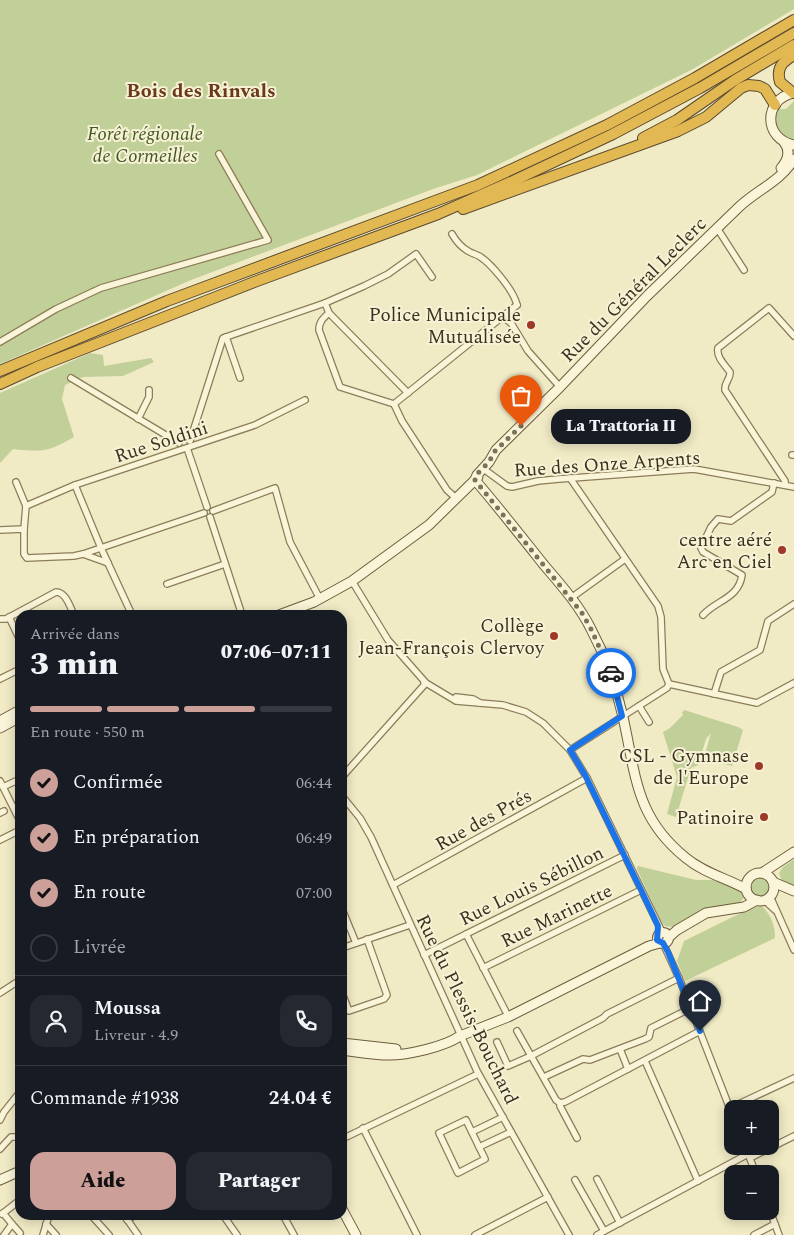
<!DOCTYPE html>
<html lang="fr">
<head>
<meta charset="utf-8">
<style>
	:root { --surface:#171b24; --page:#242831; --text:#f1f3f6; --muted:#9ea1a6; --line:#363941; --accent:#cc9f99 }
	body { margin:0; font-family:Spectral,serif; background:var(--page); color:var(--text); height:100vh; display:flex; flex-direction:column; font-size:19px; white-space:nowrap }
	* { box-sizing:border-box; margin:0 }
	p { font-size:16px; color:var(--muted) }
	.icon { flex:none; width:28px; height:28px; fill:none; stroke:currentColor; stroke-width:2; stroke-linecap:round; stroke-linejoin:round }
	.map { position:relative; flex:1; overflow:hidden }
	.panel { position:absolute; left:15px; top:610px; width:332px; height:610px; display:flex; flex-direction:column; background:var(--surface); border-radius:15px; box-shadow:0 2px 12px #0003 }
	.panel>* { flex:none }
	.controls { position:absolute; left:724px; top:1100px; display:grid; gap:10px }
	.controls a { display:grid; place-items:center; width:55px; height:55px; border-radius:10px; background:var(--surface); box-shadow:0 2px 12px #0003; font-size:25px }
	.pin { position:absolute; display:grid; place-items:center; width:42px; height:42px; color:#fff; margin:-51px -21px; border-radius:50% 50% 50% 0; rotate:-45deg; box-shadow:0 0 5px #0007 }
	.pin .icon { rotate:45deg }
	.courier { position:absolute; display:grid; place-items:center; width:50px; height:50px; margin:-25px; border:4px solid #1a73e8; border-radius:50%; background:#fff; color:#222; box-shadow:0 1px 6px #0007 }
	.bubble { position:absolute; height:35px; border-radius:15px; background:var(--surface); box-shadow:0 2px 12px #0003; font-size:16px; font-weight:800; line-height:35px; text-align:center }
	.summary em { font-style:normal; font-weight:800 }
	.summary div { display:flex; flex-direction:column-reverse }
	.summary { display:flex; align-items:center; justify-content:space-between; height:85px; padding:0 15px }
	h1 { font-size:32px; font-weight:800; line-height:38px }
	.bar { display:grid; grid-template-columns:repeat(4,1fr); gap:8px 5px; align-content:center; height:60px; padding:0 15px }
	.bar i { height:6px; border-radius:4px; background:var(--line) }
	.bar .current { background:var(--accent) }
	.bar p { grid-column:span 4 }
	.line { display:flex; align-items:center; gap:12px; padding:0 15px; border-top:1px solid var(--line) }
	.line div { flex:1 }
	.round { display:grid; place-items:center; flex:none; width:52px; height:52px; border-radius:15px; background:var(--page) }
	ol { padding:0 15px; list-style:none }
	li { display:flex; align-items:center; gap:15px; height:55px }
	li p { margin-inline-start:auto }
	li .icon { padding:5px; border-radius:50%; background:var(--accent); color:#111; stroke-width:4 }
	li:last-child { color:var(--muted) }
	li i { width:28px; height:28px; border:2px solid var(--line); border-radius:50% }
	.button { display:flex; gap:10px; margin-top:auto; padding:10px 15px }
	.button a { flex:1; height:58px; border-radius:15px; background:var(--accent); color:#111; font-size:20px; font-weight:800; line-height:58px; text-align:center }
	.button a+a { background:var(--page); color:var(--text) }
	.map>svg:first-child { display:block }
	.green { fill:#c1cf98 }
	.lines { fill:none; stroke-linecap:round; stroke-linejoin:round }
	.street-casing { stroke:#8c7c5a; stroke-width:8 }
	.secondary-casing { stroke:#6e5d3d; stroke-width:11 }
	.highway-casing { stroke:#5a492e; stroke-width:12 }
	.street { stroke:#faf5d9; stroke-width:5.5 }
	.secondary { stroke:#faf5d9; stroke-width:9 }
	.highway { stroke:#e2b853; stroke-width:10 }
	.done { stroke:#7b7259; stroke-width:5; stroke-dasharray:0 9 }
	.route { stroke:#1a73e8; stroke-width:6 }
	.poi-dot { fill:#9e3827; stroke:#f7f2d5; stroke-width:2 }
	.labels { text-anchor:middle; stroke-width:4; stroke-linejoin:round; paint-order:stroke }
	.park-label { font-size:19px; font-style:italic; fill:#445924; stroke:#f7f2d5 }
	.street-label { font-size:19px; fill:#3c311f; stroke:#f7f2d5 }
	.poi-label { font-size:19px; fill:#3c311f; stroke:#f7f2d5; text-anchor:end }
	.neighbourhood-label { font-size:20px; font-weight:bold; fill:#6a381c; stroke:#f7f2d5 }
</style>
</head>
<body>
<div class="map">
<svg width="794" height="1235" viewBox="0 0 794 1235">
	<rect width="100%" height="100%" fill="#f0eac5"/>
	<g class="green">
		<path d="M 0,0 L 794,0 L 794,9 L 693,69 L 477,175 L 433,189 L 191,280 L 0,364 Z"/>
		<path d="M 794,101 L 794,140 C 779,136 772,124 778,109 L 786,109 Z"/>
		<path d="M 90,353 L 103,355 L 104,366 L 151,358 L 154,362 L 123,376 L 83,377 L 65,385 L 62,399 L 74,437 C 48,452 43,452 13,449 L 0,463 L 0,393 Z"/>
		<path d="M 684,710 L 738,727 L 743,730 L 732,766 L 704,758 L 711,733 L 706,739 L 698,765 L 691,768 L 676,817 L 667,814 L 677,777 L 663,732 L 670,728 L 683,715 L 682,713 Z"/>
		<path d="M 793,860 L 794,860 L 794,887 L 783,884 L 779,873 L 783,867 Z"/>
		<path d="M 638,866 L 696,880 L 713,880 L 742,889 C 745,896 745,898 739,903 L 703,909 L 673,927 L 665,926 L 661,922 L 637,869 L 637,867 Z"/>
		<circle cx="760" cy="887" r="10"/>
		<path d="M 762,906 C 771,915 775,925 775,938 L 685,981 L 677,961 L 684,941 L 753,907 Z"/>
	</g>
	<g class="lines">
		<g class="street-casing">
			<g id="street">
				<path d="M 717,228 L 744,270"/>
				<path d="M 452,234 C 456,241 461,247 468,251 C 471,253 475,254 479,256 C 491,263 514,291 517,305"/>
				<path d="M 325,303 L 329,313 L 408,393"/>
				<path d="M 329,313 C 323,318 319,322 319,330 L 340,387 L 394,404"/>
				<path d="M 503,317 L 511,323 L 528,351 L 560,387"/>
				<path d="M 226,337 L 325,303 L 364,286 L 388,274 L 416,254 L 432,277"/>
				<path d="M 226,337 L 240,378"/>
				<path d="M 0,342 L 56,309 L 101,288 L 268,240 L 219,154"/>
				<path d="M 71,378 L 179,443"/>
				<path d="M 138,419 L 149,397 L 149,390"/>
				<path d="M 190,441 L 223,338 L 226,337"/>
				<path d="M 187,448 L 207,507"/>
				<path d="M 792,455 L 794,455"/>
				<path d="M 485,470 L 507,486 L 512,487 L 538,481 L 559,479 L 694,469 L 794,487"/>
				<path d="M 16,482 L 26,506"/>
				<path d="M 75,485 L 101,548 L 132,615"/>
				<path d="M 785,485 L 785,481 L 725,390 C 724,382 731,379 730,372 C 725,365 716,357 718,348 L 769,308 L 794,336"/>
				<path d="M 457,499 L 447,490 L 402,421 L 394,404 L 517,305"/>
				<path d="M 213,511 L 275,488 L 290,542 L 320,599"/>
				<path d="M 210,517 L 242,615"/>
				<path d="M 24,529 L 26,506 L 75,485 L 255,425 L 305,400"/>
				<path d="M 0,530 L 24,529 L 24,554 L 27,558 L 74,556 L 83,554 L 204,513"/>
				<path d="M 83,554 L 108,563"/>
				<path d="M 352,581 L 388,640 L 426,683 L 456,701 L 503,705 L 526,712 L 543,723 L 570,750 L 587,778 L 662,932"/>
				<path d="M 167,584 L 225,564"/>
				<path d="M 571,598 L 625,559"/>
				<path d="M 703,615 C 717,600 739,598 742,575 L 703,552 L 701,548 L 711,527 L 718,519 L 731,521 L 772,492 L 774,483"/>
				<path d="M 9,617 L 20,640"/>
				<path d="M 0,619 L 6,619 L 56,592 C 66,592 70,607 74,615"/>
				<path d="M 0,679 L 20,669"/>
				<path d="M 669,684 L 757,703 L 794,683"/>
				<path d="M 714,694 L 721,672 L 760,650 L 768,621 L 794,604"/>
				<path d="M 456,697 L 473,699 L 480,703"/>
				<path d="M 639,706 L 649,722"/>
				<path d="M 570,750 L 667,688 L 669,684 L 663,669 L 661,617 L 658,606 L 570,478"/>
				<path d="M 342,777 L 426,683 L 424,683"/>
				<path d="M 0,781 L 20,821"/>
				<path d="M 3,787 L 20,779"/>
				<path d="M 342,796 L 360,818 L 371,837 L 477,1071 L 569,1235"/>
				<path d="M 0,813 L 4,811"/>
				<path d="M 0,840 L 20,830"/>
				<path d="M 393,885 L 587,778"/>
				<path d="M 770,896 L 794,950"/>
				<path d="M 764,900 L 775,910"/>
				<path d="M 342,909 L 356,943"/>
				<path d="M 466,934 L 506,1012"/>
				<path d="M 663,943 L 679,978 L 732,1114"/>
				<path d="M 342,948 L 410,925"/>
				<path d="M 424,955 L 625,855"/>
				<path d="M 483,968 L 641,890"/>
				<path d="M 0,993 L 20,980"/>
				<path d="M 342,993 L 349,1011 L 384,999 L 387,995 L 367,939"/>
				<path d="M 517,1031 L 556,1100 L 560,1103 L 560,1106 L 577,1138"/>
				<path d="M 497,1042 L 508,1066 L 531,1056 L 603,1018 L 607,1014 L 679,978"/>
				<path d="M 620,1049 L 628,1069"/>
				<path d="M 645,1061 L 698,1181"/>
				<path d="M 544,1077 L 583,1059 L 590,1060 L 645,1039 L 649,1037 L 651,1028 L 691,1008"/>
				<path d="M 560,1103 L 565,1102 L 700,1031"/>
				<path d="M 730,1108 L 794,1078"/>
				<path d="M 0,1120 L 4,1112 L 20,1092"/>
				<path d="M 466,1120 L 485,1159 L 458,1173 L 439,1133 Z"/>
				<path d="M 363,1128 L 417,1235"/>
				<path d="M 472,1132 L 503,1117"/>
				<path d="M 342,1139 L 478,1074"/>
				<path d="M 745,1146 L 756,1174"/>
				<path d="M 479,1147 L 511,1132"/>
				<path d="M 0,1149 L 11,1137 L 20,1137"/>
				<path d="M 750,1158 L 794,1136"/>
				<path d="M 597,1179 L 620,1223"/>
				<path d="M 575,1180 L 604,1231"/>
				<path d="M 770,1211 L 779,1235"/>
				<path d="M 3,1213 L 12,1224 L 4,1235"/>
				<path d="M 2,1214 L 20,1200"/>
				<path d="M 91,1215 L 109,1235"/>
				<path d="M 124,1215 L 138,1235"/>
				<path d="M 223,1215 L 237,1235"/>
				<path d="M 283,1215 L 294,1235"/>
				<path d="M 127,1220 L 135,1215"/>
				<path d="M 12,1224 L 20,1233"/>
				<path d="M 46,1224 L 56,1235"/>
				<path d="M 43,1235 L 49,1215"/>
				<path d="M 475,1235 L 548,1197"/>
				<path d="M 597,1235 L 748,1154"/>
				<path d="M 754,1235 L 775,1224"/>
			</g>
		</g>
		<g class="secondary-casing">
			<g id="secondary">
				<path d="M 794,93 C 763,99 763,139 794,145"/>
				<path d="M 781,168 C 788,160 791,151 784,142"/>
				<path d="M 475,480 C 499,508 521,536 544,565 C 561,585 579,605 591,629 C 606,657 616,686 623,717 C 636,775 635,817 686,858 C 704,873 726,878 746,889"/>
				<path d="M 475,480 L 477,475 L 489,462 L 496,450 L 560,387 L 647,296 L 739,207 C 757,190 781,181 794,159"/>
				<path d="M 279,615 L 314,602 L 352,581 L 429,525 L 478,477"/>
				<path d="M 0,721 L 20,710"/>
				<path d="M 0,728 L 20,717"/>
				<path d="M 762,873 L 794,852"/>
				<circle cx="760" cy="887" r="14"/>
				<path d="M 773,882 L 794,891"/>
				<circle cx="663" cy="938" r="5.5"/>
				<path d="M 668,938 L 677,930 L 706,913 L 744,907 L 757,900"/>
				<path d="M 342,1043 L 396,1049"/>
				<path d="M 342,1050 C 358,1052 374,1055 389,1055 C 408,1055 444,1047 460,1036 L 508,1017 L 649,946 L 660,943"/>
				<path d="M 0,1180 L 20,1171"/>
				<path d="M 342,1209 L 356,1235"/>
			</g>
		</g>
		<g class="highway-casing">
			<g id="highway">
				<path d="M 793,93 L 780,82 C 776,68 782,62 794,55"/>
				<path d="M 643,138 L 677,120 L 735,80 L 794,45"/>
				<path d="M 463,209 L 678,131 L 706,117 L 741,88 L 748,85 L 759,86 L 765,89 L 775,105"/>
				<path d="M 0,371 L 167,301 L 478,185 L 607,125 L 695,78 L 794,20"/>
				<path d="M 0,384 L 37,367 L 257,281 L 438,214 L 513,181 L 613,134 L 700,88 L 794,33"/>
			</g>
		</g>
		<use href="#street" class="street"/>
		<use href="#secondary" class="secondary"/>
		<use href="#highway" class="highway"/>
	</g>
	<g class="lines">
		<path class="done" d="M 521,426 L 495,451 L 489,462 L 476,475 L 475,480 L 582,613 L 591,629 L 611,673"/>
		<path class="route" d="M 611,673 L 622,716 L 570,750 L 585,775 L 641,890 L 658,926 L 657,940 L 663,943 L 668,952 L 700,1031"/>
	</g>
	<g class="poi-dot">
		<circle cx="531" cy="325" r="5"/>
		<circle cx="782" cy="550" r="5"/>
		<circle cx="554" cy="636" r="5"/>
		<circle cx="759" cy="766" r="5"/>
		<circle cx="764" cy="817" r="5"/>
	</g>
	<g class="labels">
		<g class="park-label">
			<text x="145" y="140">Forêt régionale<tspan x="145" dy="22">de Cormeilles</tspan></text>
		</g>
		<g class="street-label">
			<text transform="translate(633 289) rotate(-45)" y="7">Rue du Général Leclerc</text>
			<text transform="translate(161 441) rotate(-18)" y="7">Rue Soldini</text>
			<text transform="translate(607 463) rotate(-4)" y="7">Rue des Onze Arpents</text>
			<text transform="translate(483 819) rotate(-29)" y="7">Rue des Prés</text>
			<text transform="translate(531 885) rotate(-26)" y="7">Rue Louis Sébillon</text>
			<text transform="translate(556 915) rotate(-26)" y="7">Rue Marinette</text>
			<text transform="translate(468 1009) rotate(64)" y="7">Rue du Plessis-Bouchard</text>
		</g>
		<g class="poi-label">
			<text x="521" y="321">Police Municipale<tspan x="521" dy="22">Mutualisée</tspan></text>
			<text x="772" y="546">centre aéré<tspan x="772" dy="22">Arc en Ciel</tspan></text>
			<text x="544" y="632">Collège<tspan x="544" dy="22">Jean-François Clervoy</tspan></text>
			<text x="749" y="762">CSL - Gymnase<tspan x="749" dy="22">de l'Europe</tspan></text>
			<text x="754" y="824">Patinoire</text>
		</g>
		<g class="neighbourhood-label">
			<text x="201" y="97">Bois des Rinvals</text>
		</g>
	</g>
</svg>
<div class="controls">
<a>+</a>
<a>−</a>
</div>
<div class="pin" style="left:521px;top:426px;background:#ea580c"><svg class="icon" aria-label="bag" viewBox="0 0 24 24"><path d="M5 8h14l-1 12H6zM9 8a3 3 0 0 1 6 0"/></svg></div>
<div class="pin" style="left:700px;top:1031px;background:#1f2937"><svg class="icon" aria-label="home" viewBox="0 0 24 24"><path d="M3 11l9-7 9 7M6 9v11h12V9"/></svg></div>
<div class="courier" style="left:611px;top:673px"><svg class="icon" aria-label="car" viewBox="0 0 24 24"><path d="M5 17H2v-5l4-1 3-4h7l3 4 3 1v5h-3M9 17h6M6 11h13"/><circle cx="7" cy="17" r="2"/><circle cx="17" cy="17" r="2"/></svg></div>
<div class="bubble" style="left:551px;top:409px;width:140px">La Trattoria II</div>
<section class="panel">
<div class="summary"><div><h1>3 min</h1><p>Arrivée dans</p></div><em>07:06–07:11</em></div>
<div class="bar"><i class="current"></i><i class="current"></i><i class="current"></i><i></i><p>En route · 550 m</p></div>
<ol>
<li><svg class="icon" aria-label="check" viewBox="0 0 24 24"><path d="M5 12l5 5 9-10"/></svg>Confirmée<p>06:44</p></li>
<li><svg class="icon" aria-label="check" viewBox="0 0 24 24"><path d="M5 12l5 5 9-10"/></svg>En préparation<p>06:49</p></li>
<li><svg class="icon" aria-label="check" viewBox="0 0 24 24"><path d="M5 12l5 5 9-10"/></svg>En route<p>07:00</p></li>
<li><i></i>Livrée</li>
</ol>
<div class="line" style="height:90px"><a class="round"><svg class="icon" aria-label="person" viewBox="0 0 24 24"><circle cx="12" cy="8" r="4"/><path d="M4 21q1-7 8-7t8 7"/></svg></a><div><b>Moussa</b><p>Livreur · 4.9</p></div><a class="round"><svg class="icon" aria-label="phone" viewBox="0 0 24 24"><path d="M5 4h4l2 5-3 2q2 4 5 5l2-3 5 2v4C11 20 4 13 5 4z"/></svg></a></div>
<div class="line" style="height:65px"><div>Commande #1938</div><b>24.04 €</b></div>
<div class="button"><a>Aide</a><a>Partager</a></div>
</section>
</div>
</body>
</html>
